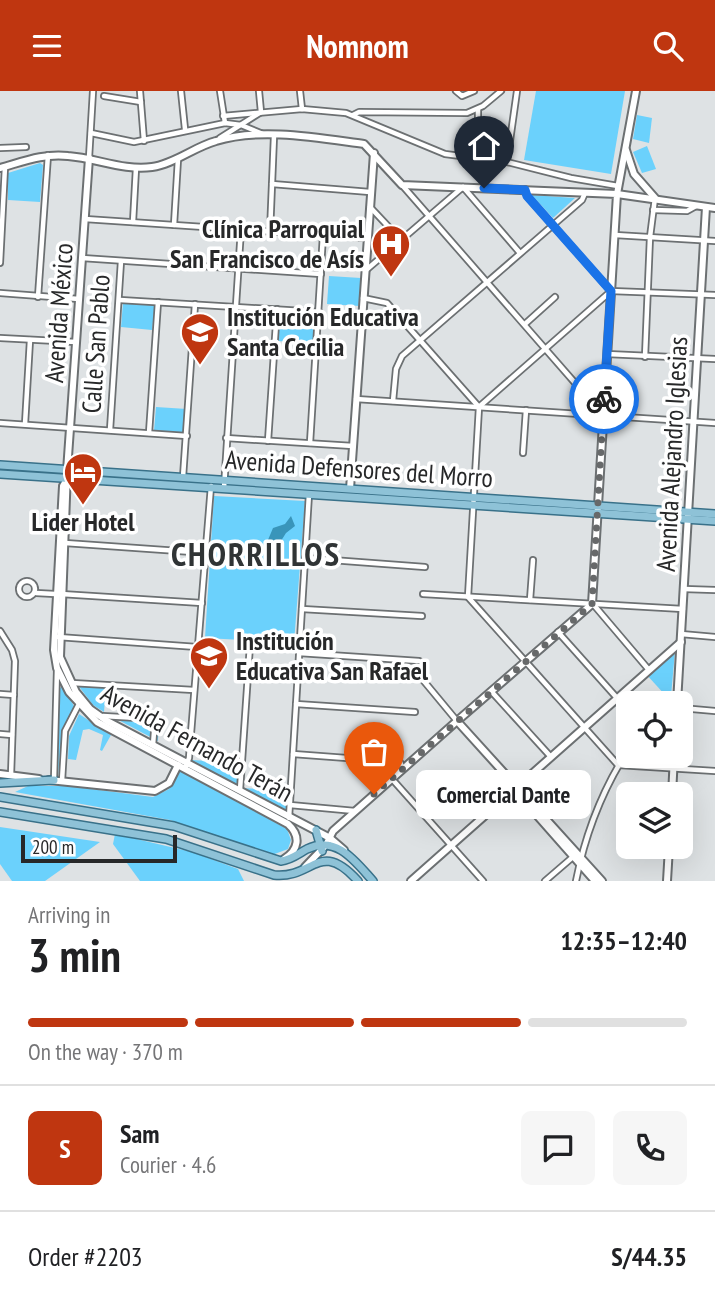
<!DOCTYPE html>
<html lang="en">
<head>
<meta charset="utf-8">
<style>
	:root { --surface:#fff; --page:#f6f6f6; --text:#202124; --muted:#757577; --line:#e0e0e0; --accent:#bf3610 }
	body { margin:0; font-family:"PT Sans Narrow",sans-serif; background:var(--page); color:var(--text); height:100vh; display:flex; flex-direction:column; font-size:26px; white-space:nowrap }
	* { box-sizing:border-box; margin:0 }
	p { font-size:23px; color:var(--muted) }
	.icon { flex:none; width:38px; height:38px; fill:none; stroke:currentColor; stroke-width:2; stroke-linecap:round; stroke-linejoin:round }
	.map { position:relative; height:790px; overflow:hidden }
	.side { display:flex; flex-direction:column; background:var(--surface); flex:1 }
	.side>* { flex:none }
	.tools { position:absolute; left:616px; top:600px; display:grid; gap:14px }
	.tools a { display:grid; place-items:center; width:77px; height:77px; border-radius:10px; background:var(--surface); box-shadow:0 7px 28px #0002; font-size:35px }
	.scale { position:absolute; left:21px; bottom:18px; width:156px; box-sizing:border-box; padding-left:7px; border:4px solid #272829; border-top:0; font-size:19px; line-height:24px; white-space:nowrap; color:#272829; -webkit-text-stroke:5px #fff; paint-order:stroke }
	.pin { position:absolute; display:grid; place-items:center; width:60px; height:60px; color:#fff; margin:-72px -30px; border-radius:50% 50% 50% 0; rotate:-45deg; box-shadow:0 0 7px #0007 }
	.pin .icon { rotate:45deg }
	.courier { position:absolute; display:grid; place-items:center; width:70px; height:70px; margin:-35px; border:5px solid #1a73e8; border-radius:50%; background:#fff; color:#222; box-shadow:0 2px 9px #0007 }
	.bubble { position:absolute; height:49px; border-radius:10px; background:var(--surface); box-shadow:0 7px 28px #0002; font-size:23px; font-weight:700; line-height:49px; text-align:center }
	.summary em { font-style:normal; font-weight:700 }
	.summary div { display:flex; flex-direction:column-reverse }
	.summary { display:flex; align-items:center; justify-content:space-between; height:119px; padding:0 28px }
	h1 { font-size:46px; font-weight:700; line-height:52px }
	.bar { display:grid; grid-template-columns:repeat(4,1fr); gap:10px 7px; align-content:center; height:84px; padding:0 28px }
	.bar i { height:9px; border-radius:5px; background:var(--line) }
	.bar .on { background:var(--accent) }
	.bar p { grid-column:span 4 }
	.line { display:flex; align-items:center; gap:18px; padding:0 28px; border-top:2px solid var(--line) }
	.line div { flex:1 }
	.round { display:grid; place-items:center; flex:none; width:74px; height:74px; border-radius:10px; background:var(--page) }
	header { display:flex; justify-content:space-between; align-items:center; height:91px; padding:0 28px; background:var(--accent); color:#fff; font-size:32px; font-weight:700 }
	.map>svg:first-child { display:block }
	.green { fill:#6bd1fc }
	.water { fill:#3995ba }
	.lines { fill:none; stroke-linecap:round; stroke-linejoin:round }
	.minor-casing { stroke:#6c7072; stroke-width:8 }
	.tertiary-casing { stroke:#6c7072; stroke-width:10 }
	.secondary-casing { stroke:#6c7072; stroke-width:10 }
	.primary-casing { stroke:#397189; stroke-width:10 }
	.minor { stroke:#fff; stroke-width:4.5 }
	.tertiary { stroke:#fff; stroke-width:6 }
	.secondary { stroke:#fff; stroke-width:6 }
	.primary { stroke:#8ec2d7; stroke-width:7 }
	.done { stroke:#67696a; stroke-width:7; stroke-dasharray:0 12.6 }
	.route { stroke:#1a73e8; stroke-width:9 }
	.labels { text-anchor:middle; stroke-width:7; stroke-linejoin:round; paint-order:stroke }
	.poi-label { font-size:26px; font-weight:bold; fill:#272829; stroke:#fff; text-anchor:start }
	.street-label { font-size:26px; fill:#272829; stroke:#fff }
	.district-label { font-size:33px; font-weight:bold; letter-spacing:2px; fill:#303435; stroke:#fff }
</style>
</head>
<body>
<header><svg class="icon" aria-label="menu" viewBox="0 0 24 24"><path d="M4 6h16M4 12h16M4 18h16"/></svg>Nomnom<svg class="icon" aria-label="search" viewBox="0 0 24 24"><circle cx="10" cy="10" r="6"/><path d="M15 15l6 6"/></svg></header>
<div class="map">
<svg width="715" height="790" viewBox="0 0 715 790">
	<rect width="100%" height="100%" fill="#dee2e4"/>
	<g class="green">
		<path d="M 536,0 L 625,0 L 611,83 L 524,69 Z"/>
		<path d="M 637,24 L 652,27 L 649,52 L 633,48 Z"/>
		<path d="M 647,55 L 656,78 L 642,82 L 633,61 Z"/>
		<path d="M 40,72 L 43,74 L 40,111 L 8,109 L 8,82 Z"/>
		<path d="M 532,104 L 575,107 L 553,127 Z"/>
		<path d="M 329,185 L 361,187 L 360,215 L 327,213 Z"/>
		<path d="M 123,212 L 155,214 L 152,239 L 121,236 Z"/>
		<path d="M 280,222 L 317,225 L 314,253 L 278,250 Z"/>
		<path d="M 156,316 L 187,318 L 185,342 L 154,340 Z"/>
		<path d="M 214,405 L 305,410 L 294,552 L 205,547 Z"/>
		<path d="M 675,560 L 671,605 L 666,605 L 646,583 Z"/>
		<path d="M 77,593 L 106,596 L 104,621 L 93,614 Z"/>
		<path d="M 62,595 L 74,615 L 62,642 L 58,685 L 59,598 Z"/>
		<path d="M 79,623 L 111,644 L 102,660 L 100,659 L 103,644 L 89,638 L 83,639 L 76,669 L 68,668 L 69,645 Z"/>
		<path d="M 107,623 L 159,625 L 158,650 Z"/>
		<path d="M 192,669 L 240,672 L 238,695 L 192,672 Z"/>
		<path d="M 181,679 L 287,738 L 291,749 L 288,758 L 272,764 L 170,729 L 15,701 L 28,695 L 68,695 L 153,706 L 169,698 Z"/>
		<path d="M 241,697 L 289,699 L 287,722 Z"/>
		<path d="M 0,736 L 100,751 L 45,790 L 12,790 L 0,773 Z"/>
		<path d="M 115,743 L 192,761 L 238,778 L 244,790 L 140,790 L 113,753 Z"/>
	</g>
	<path class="water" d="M 291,425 L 295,435 L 286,442 L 269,469 L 265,456 L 273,437 L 285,433 Z"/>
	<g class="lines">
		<g class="minor-casing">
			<g id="minor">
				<path d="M 140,0 L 144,50"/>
				<path d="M 181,0 L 185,38"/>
				<path d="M 220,0 L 225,32"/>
				<path d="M 300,0 L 302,18"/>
				<path d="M 456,0 L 462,5 L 474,0"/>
				<path d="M 104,5 L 141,11"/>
				<path d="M 353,24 L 359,21 L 467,22 L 483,15 L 501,0"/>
				<path d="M 223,25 L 302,18 L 346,22 L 445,63 L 507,71 L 571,87 L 618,95"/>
				<path d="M 91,42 L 134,51 L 225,32 L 241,34 L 263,43"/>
				<path d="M 220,47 L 261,21 L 259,0"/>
				<path d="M 0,57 L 26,56"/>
				<path d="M 89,67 L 93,0"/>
				<path d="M 478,67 L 478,18"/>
				<path d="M 507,71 L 517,0"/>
				<path d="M 272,93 L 370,101"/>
				<path d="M 402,94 L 603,324"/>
				<path d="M 525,98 L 527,105 L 610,199"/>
				<path d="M 370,116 L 402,150"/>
				<path d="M 653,119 L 687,120 L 696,115"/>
				<path d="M 85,128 L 367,147"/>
				<path d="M 133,131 L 136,77"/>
				<path d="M 174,134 L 178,68"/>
				<path d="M 270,141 L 274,45"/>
				<path d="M 615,144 L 715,150"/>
				<path d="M 82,167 L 321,183"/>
				<path d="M 0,172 L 5,76"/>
				<path d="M 365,180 L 463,96 L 520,162"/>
				<path d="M 611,200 L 715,204"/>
				<path d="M 0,202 L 79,208"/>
				<path d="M 38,206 L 48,64"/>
				<path d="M 363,207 L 387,212 L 479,316 L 468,506 L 618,674 L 715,680"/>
				<path d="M 120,209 L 319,221"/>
				<path d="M 525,233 L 555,206"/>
				<path d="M 0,247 L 76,251"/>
				<path d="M 607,263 L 715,268"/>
				<path d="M 645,266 L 650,146 L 655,107"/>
				<path d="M 356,308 L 715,332"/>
				<path d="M 393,310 L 396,278 L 402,265 L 582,109 L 585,102"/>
				<path d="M 480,315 L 610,201"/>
				<path d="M 0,332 L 187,345"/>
				<path d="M 25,333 L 30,249"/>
				<path d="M 110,339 L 121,170"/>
				<path d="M 149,342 L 158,211"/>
				<path d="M 226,347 L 353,355"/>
				<path d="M 268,350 L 277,218"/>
				<path d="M 310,352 L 323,144"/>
				<path d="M 523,362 L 526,319"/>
				<path d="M 183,386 L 195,213"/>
				<path d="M 224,397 L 241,138"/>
				<path d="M 65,452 L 207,462"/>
				<path d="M 305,467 L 425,476"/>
				<circle cx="27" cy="498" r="8"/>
				<path d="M 684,498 L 715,499"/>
				<path d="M 36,502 L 55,503"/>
				<path d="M 61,503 L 202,512"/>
				<path d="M 423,503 L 683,518"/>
				<path d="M 530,509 L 533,469"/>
				<path d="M 593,513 L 649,579"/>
				<path d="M 302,518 L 422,525"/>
				<path d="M 0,540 L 12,559 L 15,570 L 11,684"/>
				<path d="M 558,541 L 617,607"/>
				<path d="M 681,543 L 715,546"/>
				<path d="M 58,546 L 197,556"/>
				<path d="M 299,562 L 419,570"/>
				<path d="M 418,583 L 457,630"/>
				<path d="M 72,592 L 194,599"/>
				<path d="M 491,600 L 551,666"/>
				<path d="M 0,603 L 14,604"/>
				<path d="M 296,613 L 415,621"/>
				<path d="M 681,617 L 715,620"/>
				<path d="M 103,625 L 155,628 L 153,654"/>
				<path d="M 0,643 L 12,644"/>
				<path d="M 293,663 L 400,671 L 403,678"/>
				<path d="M 376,670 L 483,790"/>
				<path d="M 186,675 L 189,667 L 211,395"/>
				<path d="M 54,689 L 57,578"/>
				<path d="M 62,690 L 65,640 L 80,611"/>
				<path d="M 240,699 L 250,554"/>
				<path d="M 290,714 L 355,720"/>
				<path d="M 545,725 L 579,695"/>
				<path d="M 289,727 L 309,403"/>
				<path d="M 545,790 L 574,765"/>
				<path d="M 576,790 C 585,744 603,698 628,659"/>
			</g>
		</g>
		<g class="tertiary-casing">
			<g id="tertiary">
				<path d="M 0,77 C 22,71 44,62 68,65 C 96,67 124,80 152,76 C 174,73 194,56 216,50 C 260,36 319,47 364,53 L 402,94 L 617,103 L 592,513 L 457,630"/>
				<path d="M 67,380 L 89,67"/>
				<path d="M 350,398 L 374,62"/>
				<path d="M 677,612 L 706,116"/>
				<path d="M 516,697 L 681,551"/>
				<path d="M 672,704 L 674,665"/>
				<path d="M 667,790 L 669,756"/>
			</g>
		</g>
		<g class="secondary-casing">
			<g id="secondary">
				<path d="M 636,0 L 617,103 L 715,117"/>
				<path d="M 626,59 L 634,83 L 655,107"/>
				<path d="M 67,380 L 60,566 L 76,601 L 90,618 L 107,630 L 330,747 L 344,759"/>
				<path d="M 67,388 L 63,395 L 54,559 L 57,577 L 69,601 L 97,631 L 288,733 C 301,745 299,759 284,768"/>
				<path d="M 0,683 L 39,688"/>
				<path d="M 49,689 L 155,700 L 169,692 L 178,674"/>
				<path d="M 519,700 L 520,705 L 595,790"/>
				<path d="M 305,776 L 326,754 L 333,740 L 457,630 L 602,790"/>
				<path d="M 411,790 L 516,697"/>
			</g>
		</g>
		<g class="primary-casing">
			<g id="primary">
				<path d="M 0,374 L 715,423"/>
				<path d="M 0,383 L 715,430"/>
				<path d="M 0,692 L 54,689"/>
				<path d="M 0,706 L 174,735 L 281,770 C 291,769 298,763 307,758 C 337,744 355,770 373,790"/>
				<path d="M 0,721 L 166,748 L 274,784 C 314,788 319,747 358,790"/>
				<path d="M 316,739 L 322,760"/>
			</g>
		</g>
		<use href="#minor" class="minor"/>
		<use href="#tertiary" class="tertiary"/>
		<use href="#secondary" class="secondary"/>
		<use href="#primary" class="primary"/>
	</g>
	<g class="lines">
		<path class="done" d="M 374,703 L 592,513 L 604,308"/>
		<path class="route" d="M 484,97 L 525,99 L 527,105 L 611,200 L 604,308"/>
	</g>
	<defs>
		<g id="hospital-pin" transform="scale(2.0125)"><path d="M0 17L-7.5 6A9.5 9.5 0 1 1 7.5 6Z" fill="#bf3610" stroke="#fff"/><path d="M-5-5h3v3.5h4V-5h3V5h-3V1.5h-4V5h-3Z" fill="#fff"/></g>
		<g id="school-pin" transform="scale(2.0125)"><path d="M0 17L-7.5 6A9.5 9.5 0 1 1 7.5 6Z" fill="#bf3610" stroke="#fff"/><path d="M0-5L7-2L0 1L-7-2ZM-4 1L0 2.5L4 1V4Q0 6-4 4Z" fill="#fff"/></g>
		<g id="hotel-pin" transform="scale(2.0125)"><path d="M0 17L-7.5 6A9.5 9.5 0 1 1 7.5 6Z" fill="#bf3610" stroke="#fff"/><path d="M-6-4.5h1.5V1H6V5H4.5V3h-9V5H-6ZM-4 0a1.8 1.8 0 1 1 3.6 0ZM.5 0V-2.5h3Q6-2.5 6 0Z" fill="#fff"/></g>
	</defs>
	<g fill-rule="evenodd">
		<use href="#hospital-pin" x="391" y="153"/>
		<use href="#school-pin" x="200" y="241"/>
		<use href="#hotel-pin" x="83" y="381"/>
		<use href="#school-pin" x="209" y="565"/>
	</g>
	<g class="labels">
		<g class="poi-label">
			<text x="364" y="147" text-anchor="end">Clínica Parroquial<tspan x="364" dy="30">San Francisco de Asís</tspan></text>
			<text x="227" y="235">Institución Educativa<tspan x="227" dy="30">Santa Cecilia</tspan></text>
			<text x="83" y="440" text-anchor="middle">Lider Hotel</text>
			<text x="236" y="559">Institución<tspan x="236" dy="30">Educativa San Rafael</tspan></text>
		</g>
		<g class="street-label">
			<text transform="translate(59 222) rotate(-86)" y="9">Avenida México</text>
			<text transform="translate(96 253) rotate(-86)" y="9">Calle San Pablo</text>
			<text transform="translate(672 363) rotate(-87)" y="9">Avenida Alejandro Iglesias</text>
			<text transform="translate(359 378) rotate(4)" y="9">Avenida Defensores del Morro</text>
			<text transform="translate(197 652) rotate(29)" y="9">Avenida Fernando Terán</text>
		</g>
		<g class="district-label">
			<text x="256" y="475">CHORRILLOS</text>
		</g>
	</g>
</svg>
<div class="tools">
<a><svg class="icon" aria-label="locate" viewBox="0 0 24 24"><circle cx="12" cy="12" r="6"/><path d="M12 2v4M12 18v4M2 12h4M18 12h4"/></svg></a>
<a><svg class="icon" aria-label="layers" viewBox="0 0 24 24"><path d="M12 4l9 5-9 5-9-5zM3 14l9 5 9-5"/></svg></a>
</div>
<div class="scale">200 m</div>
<div class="pin" style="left:374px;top:703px;background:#ea580c"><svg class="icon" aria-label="bag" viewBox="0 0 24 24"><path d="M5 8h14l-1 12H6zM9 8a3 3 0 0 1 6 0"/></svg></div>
<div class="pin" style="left:484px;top:97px;background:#1f2937"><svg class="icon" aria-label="home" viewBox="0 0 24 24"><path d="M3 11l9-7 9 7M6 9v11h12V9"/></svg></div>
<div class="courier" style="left:604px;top:308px"><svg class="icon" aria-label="bike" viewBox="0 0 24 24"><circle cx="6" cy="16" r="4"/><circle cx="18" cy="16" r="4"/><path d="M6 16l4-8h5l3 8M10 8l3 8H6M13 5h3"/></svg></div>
<div class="bubble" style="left:416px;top:679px;width:175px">Comercial Dante</div>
</div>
<section class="side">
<div class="summary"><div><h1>3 min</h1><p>Arriving in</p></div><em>12:35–12:40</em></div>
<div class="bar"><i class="on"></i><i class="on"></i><i class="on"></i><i></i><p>On the way · 370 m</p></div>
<div class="line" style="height:126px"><b class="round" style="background:var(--accent);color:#fff">S</b><div><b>Sam</b><p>Courier · 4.6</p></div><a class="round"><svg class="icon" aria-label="chat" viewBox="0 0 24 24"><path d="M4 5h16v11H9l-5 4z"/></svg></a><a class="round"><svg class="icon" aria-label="phone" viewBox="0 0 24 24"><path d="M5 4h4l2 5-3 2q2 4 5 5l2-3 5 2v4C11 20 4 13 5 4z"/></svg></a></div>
<div class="line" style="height:91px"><div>Order #2203</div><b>S/44.35</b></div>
</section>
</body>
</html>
